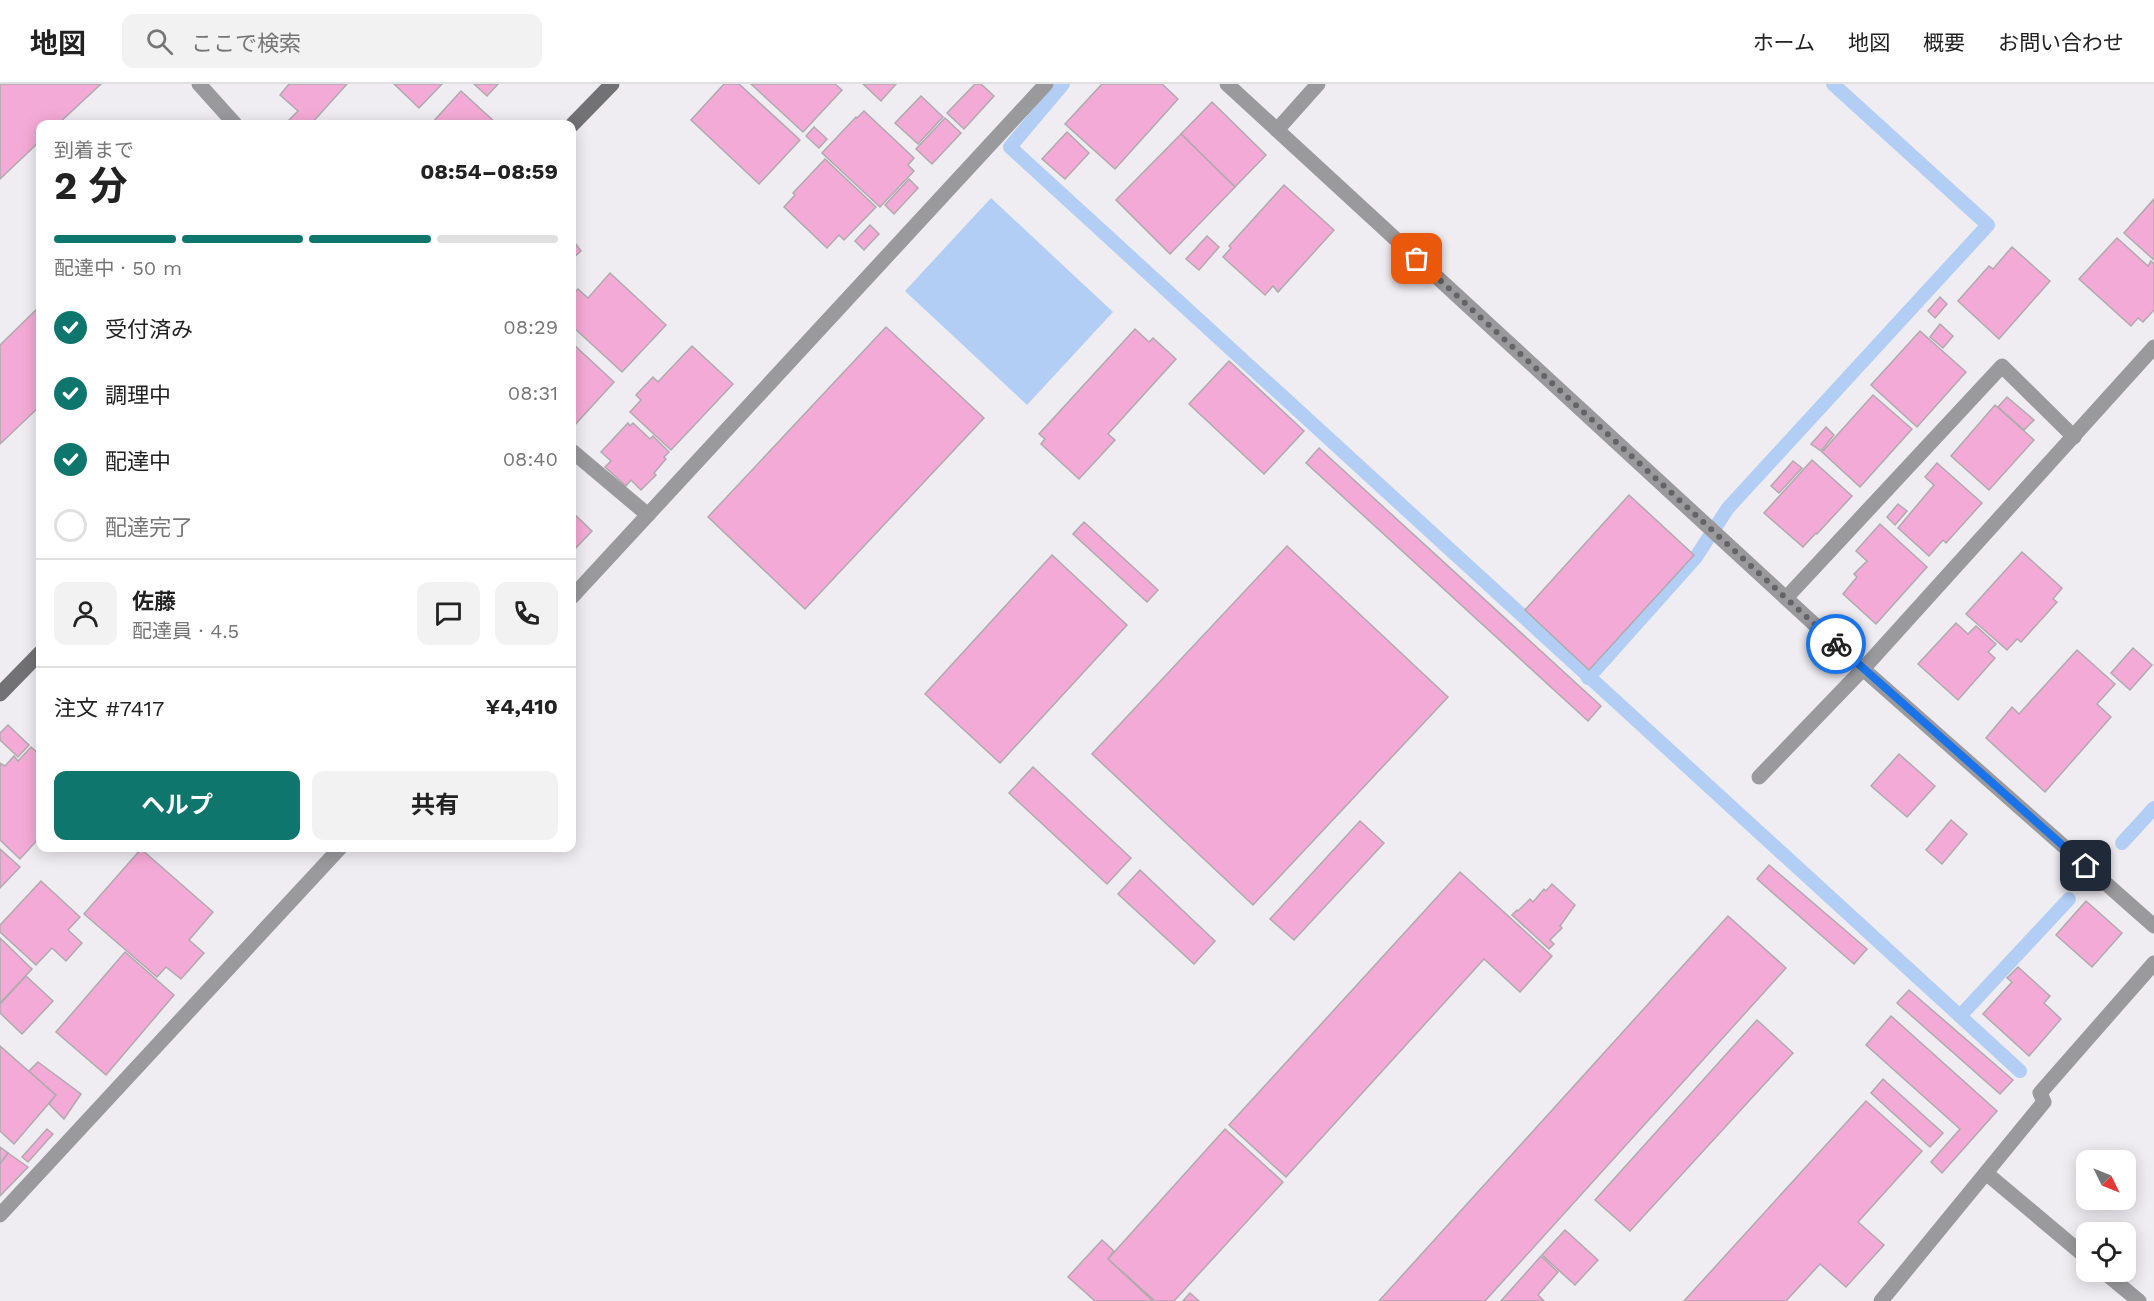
<!DOCTYPE html>
<html lang="ja">
<head>
<meta charset="utf-8">
<style>
	:root { --surface:#fff; --page:#f2f2f2; --text:#222; --muted:#767676; --line:#e0e0e0; --accent:#0f766e }
	body { margin:0; font-family:"Work Sans","Noto Sans JP",sans-serif; background:var(--page); color:var(--text); height:100vh; display:flex; flex-direction:column; font-size:22px; white-space:nowrap }
	* { box-sizing:border-box; margin:0 }
	p { font-size:20px; color:var(--muted) }
	.icon { flex:none; width:33px; height:33px; fill:none; stroke:currentColor; stroke-width:2; stroke-linecap:round; stroke-linejoin:round }
	.map { position:relative; flex:1; overflow:hidden }
	.side { position:absolute; left:36px; top:36px; width:540px; height:732px; display:flex; flex-direction:column; background:var(--surface); border-radius:12px; box-shadow:0 3px 15px #0003 }
	.side>* { flex:none }
	.needle { width:39px; rotate:133deg }
	.buttons { position:absolute; left:2076px; top:1066px; display:grid; gap:12px }
	.buttons a { display:grid; place-items:center; width:60px; height:60px; border-radius:12px; background:var(--surface); box-shadow:0 3px 15px #0003; font-size:30px }
	.pin { position:absolute; display:grid; place-items:center; width:51px; height:51px; color:#fff; margin:-26px; border-radius:12px; box-shadow:0 3px 9px #0006 }
	.courier { position:absolute; display:grid; place-items:center; width:60px; height:60px; margin:-30px; border:4px solid #1a73e8; border-radius:50%; background:#fff; color:#222; box-shadow:0 2px 8px #0007 }
	.headline em { font-style:normal; font-weight:700 }
	.headline div { display:flex; flex-direction:column-reverse }
	.headline { display:flex; align-items:center; justify-content:space-between; height:102px; padding:0 18px }
	h1 { font-size:39px; font-weight:700; line-height:45px }
	.bar { display:grid; grid-template-columns:repeat(4,1fr); gap:9px 6px; align-content:center; height:72px; padding:0 18px }
	.bar i { height:8px; border-radius:4px; background:var(--line) }
	.bar .selected { background:var(--accent) }
	.bar p { grid-column:span 4 }
	.line { display:flex; align-items:center; gap:15px; padding:0 18px; border-top:2px solid var(--line) }
	.line div { flex:1 }
	.round { display:grid; place-items:center; flex:none; width:63px; height:63px; border-radius:12px; background:var(--page) }
	ol { padding:0 18px; list-style:none }
	li { display:flex; align-items:center; gap:18px; height:66px }
	li p { margin-inline-start:auto }
	li .icon { padding:6px; border-radius:50%; background:var(--accent); color:#fff; stroke-width:4 }
	li:last-child { color:var(--muted) }
	li i { width:33px; height:33px; border:3px solid var(--line); border-radius:50% }
	.button { display:flex; gap:12px; margin-top:auto; padding:12px 18px }
	.button a { flex:1; height:69px; border-radius:12px; background:var(--accent); color:#fff; font-size:24px; font-weight:700; line-height:69px; text-align:center }
	.button a+a { background:var(--page); color:var(--text) }
	header { display:flex; align-items:center; gap:36px; box-sizing:border-box; height:84px; padding:0 30px; background:var(--surface); border-bottom:2px solid var(--line) }
	header strong { font-size:28px }
	nav { display:flex; gap:33px; margin-inline-start:auto; font-size:21px }
	.search { width:420px; height:54px; background:var(--page); display:flex; align-items:center; gap:15px; box-sizing:border-box; padding:0 21px; border-radius:12px; color:var(--muted); font-size:22px }
	.map>svg:first-child { display:block }
	.water { fill:#b2cef4 }
	.lines { fill:none; stroke-linecap:round; stroke-linejoin:round }
	.stream { stroke:#b2cef4; stroke-width:14 }
	.building { fill:#f4aad6; stroke:#afaaad; stroke-width:1.5 }
	.minor { stroke:#9a9a9c; stroke-width:15 }
	.secondary { stroke:#727275; stroke-width:15 }
	.done { stroke:#646365; stroke-width:6; stroke-dasharray:0 10.8 }
	.route { stroke:#1a73e8; stroke-width:8 }
</style>
</head>
<body>
<header>
<strong>地図</strong>
<div class="search"><svg class="icon" aria-label="search" viewBox="0 0 24 24"><circle cx="10" cy="10" r="6"/><path d="M15 15l6 6"/></svg>ここで検索</div>
<nav><a>ホーム</a><a>地図</a><a>概要</a><a>お問い合わせ</a></nav>
</header>
<div class="map">
<svg width="2154" height="1217" viewBox="0 0 2154 1217">
	<rect width="100%" height="100%" fill="#f0edf2"/>
	<path class="water" d="M 991,114 L 1113,228 L 1027,321 L 905,207 Z"/>
	<g class="lines">
		<g class="stream">
			<path d="M 1063,0 L 1010,63 L 2020,987"/>
			<path d="M 1588,594 L 1696,473 L 1728,424 L 1988,141 L 1833,0"/>
			<path d="M 2122,759 L 2154,724"/>
			<path d="M 1960,932 L 2069,815"/>
		</g>
	</g>
	<g class="building">
		<path d="M 0,0 L 101,0 L 58,40 L 40,40 L 40,57 L 0,95 Z"/>
		<path d="M 289,0 L 347,0 L 311,40 L 287,40 L 286,39 L 298,27 L 280,11 Z"/>
		<path d="M 394,0 L 442,0 L 419,24 Z"/>
		<path d="M 474,0 L 498,0 L 487,12 Z"/>
		<path d="M 724,0 L 739,0 L 800,56 L 759,100 L 691,36 Z"/>
		<path d="M 751,0 L 835,0 L 842,6 L 803,48 Z"/>
		<path d="M 863,0 L 896,0 L 881,17 Z"/>
		<path d="M 975,0 L 981,0 L 994,12 L 964,45 L 947,29 Z"/>
		<path d="M 1102,0 L 1162,0 L 1178,15 L 1115,85 L 1065,40 Z"/>
		<path d="M 461,7 L 497,40 L 431,40 Z"/>
		<path d="M 921,12 L 943,33 L 918,60 L 895,39 Z"/>
		<path d="M 1212,18 L 1266,71 L 1235,103 L 1181,50 Z"/>
		<path d="M 864,27 L 914,74 L 908,81 L 914,87 L 880,123 L 822,69 L 856,33 L 857,34 Z"/>
		<path d="M 945,34 L 961,49 L 932,80 L 916,65 Z"/>
		<path d="M 814,43 L 827,55 L 819,64 L 806,52 Z"/>
		<path d="M 1067,48 L 1089,69 L 1065,95 L 1042,75 Z"/>
		<path d="M 1181,50 L 1235,103 L 1170,170 L 1116,116 Z"/>
		<path d="M 825,75 L 876,123 L 844,156 L 839,151 L 827,164 L 784,123 L 795,111 L 793,109 Z"/>
		<path d="M 909,95 L 918,104 L 894,130 L 885,121 Z"/>
		<path d="M 1284,101 L 1334,146 L 1278,208 L 1273,202 L 1265,211 L 1223,173 L 1231,164 L 1229,162 Z"/>
		<path d="M 2154,115 L 2154,176 L 2124,149 Z"/>
		<path d="M 870,141 L 879,150 L 864,166 L 855,157 Z"/>
		<path d="M 1207,152 L 1219,163 L 1199,186 L 1186,175 Z"/>
		<path d="M 2117,154 L 2148,182 L 2151,177 L 2154,180 L 2154,226 L 2143,238 L 2138,234 L 2131,242 L 2079,195 Z"/>
		<path d="M 572,155 L 581,167 L 572,175 Z"/>
		<path d="M 2012,163 L 2050,197 L 1999,255 L 1958,217 L 1989,182 L 1993,185 Z"/>
		<path d="M 610,189 L 666,241 L 622,288 L 572,242 L 572,211 L 578,205 L 588,214 Z"/>
		<path d="M 1940,213 L 1947,220 L 1935,234 L 1928,227 Z"/>
		<path d="M 40,222 L 40,322 L 0,360 L 0,261 Z"/>
		<path d="M 1940,240 L 1953,252 L 1943,264 L 1930,253 Z"/>
		<path d="M 886,243 L 984,334 L 805,525 L 708,433 Z"/>
		<path d="M 1135,245 L 1149,258 L 1153,254 L 1176,275 L 1108,350 L 1115,356 L 1079,395 L 1041,360 L 1045,355 L 1039,350 Z"/>
		<path d="M 1920,247 L 1966,288 L 1917,343 L 1871,301 Z"/>
		<path d="M 572,259 L 614,298 L 572,344 Z"/>
		<path d="M 692,262 L 733,300 L 671,366 L 630,328 L 641,316 L 636,311 L 653,293 L 658,298 Z"/>
		<path d="M 1229,277 L 1304,347 L 1264,390 L 1189,320 Z"/>
		<path d="M 1873,311 L 1912,345 L 1860,403 L 1822,368 Z"/>
		<path d="M 2007,313 L 2034,336 L 2024,346 L 1998,323 Z"/>
		<path d="M 1995,321 L 2034,356 L 1989,406 L 1951,372 Z"/>
		<path d="M 628,339 L 630,342 L 633,339 L 650,355 L 653,352 L 669,368 L 664,373 L 666,375 L 654,389 L 656,391 L 641,406 L 631,396 L 626,402 L 605,383 L 611,377 L 601,368 Z"/>
		<path d="M 1826,343 L 1834,351 L 1821,367 L 1811,360 Z"/>
		<path d="M 1319,364 L 1601,622 L 1588,637 L 1306,379 Z"/>
		<path d="M 1812,376 L 1852,412 L 1817,450 L 1816,449 L 1803,463 L 1764,429 Z"/>
		<path d="M 1793,377 L 1802,384 L 1779,409 L 1771,402 Z"/>
		<path d="M 1937,379 L 1982,419 L 1946,459 L 1943,456 L 1929,472 L 1898,444 L 1934,401 L 1925,393 Z"/>
		<path d="M 1629,411 L 1694,471 L 1589,586 L 1525,526 Z"/>
		<path d="M 1898,420 L 1907,427 L 1895,441 L 1887,433 Z"/>
		<path d="M 572,428 L 592,447 L 572,468 Z"/>
		<path d="M 1084,438 L 1158,506 L 1147,518 L 1073,450 Z"/>
		<path d="M 1880,440 L 1927,483 L 1876,540 L 1843,510 L 1857,493 L 1854,490 L 1867,477 L 1856,467 Z"/>
		<path d="M 1287,462 L 1448,613 L 1253,821 L 1092,670 Z"/>
		<path d="M 2022,468 L 2062,504 L 2053,515 L 2057,518 L 2021,558 L 2017,555 L 2007,566 L 1966,530 Z"/>
		<path d="M 1052,471 L 1127,541 L 1000,679 L 925,610 Z"/>
		<path d="M 1956,539 L 1968,550 L 1976,542 L 1996,560 L 1988,568 L 1995,574 L 1958,616 L 1918,580 Z"/>
		<path d="M 2133,564 L 2152,581 L 2130,606 L 2111,589 Z"/>
		<path d="M 2077,566 L 2115,600 L 2097,620 L 2111,633 L 2045,708 L 1986,654 L 2012,623 L 2019,630 Z"/>
		<path d="M 8,641 L 29,661 L 18,673 L 0,656 L 0,649 Z"/>
		<path d="M 31,663 L 40,671 L 40,753 L 20,775 L 0,756 L 0,679 L 5,682 L 14,672 L 18,677 Z"/>
		<path d="M 1899,670 L 1935,702 L 1907,733 L 1871,702 Z"/>
		<path d="M 1033,683 L 1131,774 L 1107,800 L 1009,709 Z"/>
		<path d="M 1951,736 L 1967,750 L 1942,780 L 1926,766 Z"/>
		<path d="M 1360,737 L 1384,759 L 1294,856 L 1270,835 Z"/>
		<path d="M 0,765 L 20,783 L 0,804 Z"/>
		<path d="M 141,765 L 213,828 L 189,856 L 204,869 L 181,895 L 166,883 L 157,893 L 84,830 Z"/>
		<path d="M 1769,781 L 1867,865 L 1854,880 L 1757,795 Z"/>
		<path d="M 1140,786 L 1215,857 L 1194,880 L 1118,810 Z"/>
		<path d="M 1460,788 L 1552,872 L 1520,908 L 1484,875 L 1286,1093 L 1229,1041 Z"/>
		<path d="M 41,797 L 80,833 L 68,846 L 82,859 L 66,877 L 52,864 L 36,881 L 0,848 L 0,841 Z"/>
		<path d="M 1552,800 L 1575,821 L 1560,842 L 1562,844 L 1550,856 L 1554,860 L 1549,865 L 1512,831 L 1517,826 L 1518,827 L 1530,815 L 1533,818 L 1544,805 L 1546,807 Z"/>
		<path d="M 2086,817 L 2122,849 L 2092,883 L 2056,851 Z"/>
		<path d="M 1728,832 L 1786,884 L 1485,1217 L 1379,1217 Z"/>
		<path d="M 0,854 L 32,885 L 0,919 Z"/>
		<path d="M 125,868 L 174,911 L 106,991 L 56,948 Z"/>
		<path d="M 2018,883 L 2050,912 L 2044,919 L 2061,935 L 2029,972 L 1983,930 L 2012,898 L 2007,894 Z"/>
		<path d="M 26,892 L 53,917 L 22,950 L 0,929 L 0,920 Z"/>
		<path d="M 1909,906 L 2013,996 L 2000,1010 L 1897,919 Z"/>
		<path d="M 1891,932 L 1997,1027 L 1942,1089 L 1931,1078 L 1960,1045 L 1866,961 Z"/>
		<path d="M 1757,936 L 1793,969 L 1630,1147 L 1595,1116 Z"/>
		<path d="M 0,962 L 56,1011 L 14,1060 L 0,1047 Z"/>
		<path d="M 38,978 L 81,1010 L 64,1035 L 49,1020 L 56,1011 L 29,987 Z"/>
		<path d="M 1883,995 L 1943,1049 L 1930,1063 L 1871,1009 Z"/>
		<path d="M 1866,1017 L 1922,1067 L 1858,1138 L 1884,1161 L 1846,1203 L 1820,1180 L 1786,1217 L 1684,1217 Z"/>
		<path d="M 47,1045 L 53,1050 L 28,1078 L 22,1073 Z"/>
		<path d="M 1225,1045 L 1283,1098 L 1174,1217 L 1155,1217 L 1108,1175 Z"/>
		<path d="M 0,1063 L 8,1069 L 0,1080 Z"/>
		<path d="M 8,1069 L 28,1083 L 0,1112 L 0,1080 Z"/>
		<path d="M 1565,1146 L 1598,1176 L 1575,1201 L 1542,1171 Z"/>
		<path d="M 1102,1156 L 1114,1167 L 1108,1175 L 1153,1217 L 1095,1217 L 1068,1193 Z"/>
		<path d="M 1541,1172 L 1558,1188 L 1538,1211 L 1544,1217 L 1501,1217 Z"/>
		<path d="M 1190,1209 L 1199,1217 L 1183,1217 Z"/>
	</g>
	<g class="lines">
		<g class="minor">
			<path d="M 199,0 L 235,40"/>
			<path d="M 1227,0 L 1863,585 L 2154,842"/>
			<path d="M 1277,46 L 1318,0"/>
			<path d="M 572,367 L 648,431"/>
			<path d="M 572,513 L 1046,0"/>
			<path d="M 1786,514 L 2002,282 L 2074,353"/>
			<path d="M 1759,693 L 1863,585 L 2154,263"/>
			<path d="M 1986,1089 L 2086,1173"/>
			<path d="M 0,1131 L 340,764"/>
			<path d="M 2104,1188 L 2139,1217"/>
			<path d="M 1881,1217 L 2044,1018 L 2040,1009 L 2154,879"/>
		</g>
		<g class="secondary">
			<path d="M 572,41 L 612,0"/>
			<path d="M 0,610 L 40,569"/>
		</g>
	</g>
	<g class="lines">
		<path class="done" d="M 1417,175 L 1836,560"/>
		<path class="route" d="M 1836,560 L 2086,782"/>
	</g>
</svg>
<div class="buttons">
<a><svg class="needle" viewBox="-14 -14 28 28"><path d="M0-13l5 13h-10z" fill="#e53935"/><path d="M0 13l5-13h-10z" fill="#767676"/></svg></a>
<a><svg class="icon" aria-label="locate" viewBox="0 0 24 24"><circle cx="12" cy="12" r="6"/><path d="M12 2v4M12 18v4M2 12h4M18 12h4"/></svg></a>
</div>
<div class="pin" style="left:1417px;top:175px;background:#ea580c"><svg class="icon" aria-label="bag" viewBox="0 0 24 24"><path d="M5 8h14l-1 12H6zM9 8a3 3 0 0 1 6 0"/></svg></div>
<div class="pin" style="left:2086px;top:782px;background:#1f2937"><svg class="icon" aria-label="home" viewBox="0 0 24 24"><path d="M3 11l9-7 9 7M6 9v11h12V9"/></svg></div>
<div class="courier" style="left:1836px;top:560px"><svg class="icon" aria-label="bike" viewBox="0 0 24 24"><circle cx="6" cy="16" r="4"/><circle cx="18" cy="16" r="4"/><path d="M6 16l4-8h5l3 8M10 8l3 8H6M13 5h3"/></svg></div>
<section class="side">
<div class="headline"><div><h1>2 分</h1><p>到着まで</p></div><em>08:54–08:59</em></div>
<div class="bar"><i class="selected"></i><i class="selected"></i><i class="selected"></i><i></i><p>配達中 · 50 m</p></div>
<ol>
<li><svg class="icon" aria-label="check" viewBox="0 0 24 24"><path d="M5 12l5 5 9-10"/></svg>受付済み<p>08:29</p></li>
<li><svg class="icon" aria-label="check" viewBox="0 0 24 24"><path d="M5 12l5 5 9-10"/></svg>調理中<p>08:31</p></li>
<li><svg class="icon" aria-label="check" viewBox="0 0 24 24"><path d="M5 12l5 5 9-10"/></svg>配達中<p>08:40</p></li>
<li><i></i>配達完了</li>
</ol>
<div class="line" style="height:108px"><a class="round"><svg class="icon" aria-label="person" viewBox="0 0 24 24"><circle cx="12" cy="8" r="4"/><path d="M4 21q1-7 8-7t8 7"/></svg></a><div><b>佐藤</b><p>配達員 · 4.5</p></div><a class="round"><svg class="icon" aria-label="chat" viewBox="0 0 24 24"><path d="M4 5h16v11H9l-5 4z"/></svg></a><a class="round"><svg class="icon" aria-label="phone" viewBox="0 0 24 24"><path d="M5 4h4l2 5-3 2q2 4 5 5l2-3 5 2v4C11 20 4 13 5 4z"/></svg></a></div>
<div class="line" style="height:78px"><div>注文 #7417</div><b>¥4,410</b></div>
<div class="button"><a>ヘルプ</a><a>共有</a></div>
</section>
</div>
</body>
</html>
